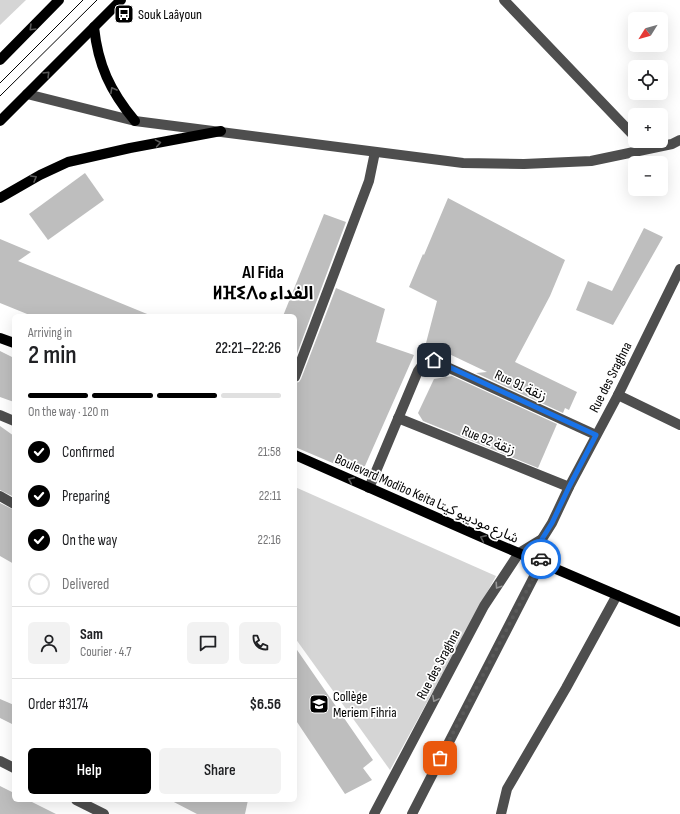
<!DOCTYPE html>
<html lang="en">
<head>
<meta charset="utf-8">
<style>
	:root { --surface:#fff; --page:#f2f2f2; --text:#202124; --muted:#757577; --line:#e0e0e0; --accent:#000 }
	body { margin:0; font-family:"Sofia Sans Condensed","Noto Sans Arabic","Noto Sans Tifinagh",sans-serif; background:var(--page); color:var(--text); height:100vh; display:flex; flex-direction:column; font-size:15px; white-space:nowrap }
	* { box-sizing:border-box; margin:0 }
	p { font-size:13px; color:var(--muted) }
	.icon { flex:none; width:22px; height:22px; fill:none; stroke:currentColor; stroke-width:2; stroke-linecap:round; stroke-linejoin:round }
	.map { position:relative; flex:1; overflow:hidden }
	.side { position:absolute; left:12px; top:314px; width:285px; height:488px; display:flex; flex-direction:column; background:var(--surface); border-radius:6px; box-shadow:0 4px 16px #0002 }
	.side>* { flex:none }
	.needle { width:26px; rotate:233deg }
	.fabs { position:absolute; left:628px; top:12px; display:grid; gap:8px }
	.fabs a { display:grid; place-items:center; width:40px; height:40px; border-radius:6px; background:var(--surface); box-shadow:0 4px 16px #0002; font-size:20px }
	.pin { position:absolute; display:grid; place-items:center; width:34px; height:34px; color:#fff; margin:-17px; border-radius:8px; box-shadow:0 2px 6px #0006 }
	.courier { position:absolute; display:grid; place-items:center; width:40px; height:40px; margin:-20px; border:3px solid #1a73e8; border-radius:50%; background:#fff; color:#222; box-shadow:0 1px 5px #0007 }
	.head em { font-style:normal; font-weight:600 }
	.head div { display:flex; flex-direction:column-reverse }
	.head { display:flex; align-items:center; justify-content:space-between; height:68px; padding:0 16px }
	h1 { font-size:26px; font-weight:600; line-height:30px }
	.bar { display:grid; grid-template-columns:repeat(4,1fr); gap:6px 4px; align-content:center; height:48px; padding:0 16px }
	.bar i { height:5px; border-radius:3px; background:var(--line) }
	.bar .current { background:var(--accent) }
	.bar p { grid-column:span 4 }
	.line { display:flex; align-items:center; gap:10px; padding:0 16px; border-top:1px solid var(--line) }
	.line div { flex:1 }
	.round { display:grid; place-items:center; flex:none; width:42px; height:42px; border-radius:6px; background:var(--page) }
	ol { padding:0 16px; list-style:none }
	li { display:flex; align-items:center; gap:12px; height:44px }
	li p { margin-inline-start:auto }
	li .icon { padding:4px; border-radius:50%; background:var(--accent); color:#fff; stroke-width:4 }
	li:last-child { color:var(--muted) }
	li i { width:22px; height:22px; border:2px solid var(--line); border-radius:50% }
	.action { display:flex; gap:8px; margin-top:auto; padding:8px 16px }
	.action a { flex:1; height:46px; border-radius:6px; background:var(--accent); color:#fff; font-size:16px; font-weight:600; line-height:46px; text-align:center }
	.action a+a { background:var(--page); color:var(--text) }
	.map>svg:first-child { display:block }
	.green { fill:#d5d5d5 }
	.building { fill:#bebebe }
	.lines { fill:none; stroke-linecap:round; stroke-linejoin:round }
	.minor { stroke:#4e4e4e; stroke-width:10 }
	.major { stroke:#000; stroke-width:10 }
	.tram { stroke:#000; stroke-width:1 }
	.oneway { stroke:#595959 }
	.oneway2 { stroke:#959595 }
	.done { stroke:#595959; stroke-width:4; stroke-dasharray:0 7.2 }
	.route { stroke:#1a73e8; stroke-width:5 }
	.labels { text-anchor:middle; stroke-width:3.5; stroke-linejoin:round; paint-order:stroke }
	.poi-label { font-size:14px; fill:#000; stroke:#fff; text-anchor:start }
	.street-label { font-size:14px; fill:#000; stroke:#fff }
	.district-label { font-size:18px; font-weight:bold; fill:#000; stroke:#fff }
</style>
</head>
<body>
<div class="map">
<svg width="680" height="814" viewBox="0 0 680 814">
	<rect width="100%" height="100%" fill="#fff"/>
	<g class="green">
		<path d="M 0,0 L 26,0 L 0,25 Z"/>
		<path d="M 295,487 L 496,576 L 390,770 L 295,638 Z"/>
	</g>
	<g class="building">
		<path d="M 85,173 L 104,200 L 48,240 L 29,214 Z"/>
		<path d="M 448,198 L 565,260 L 550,296 L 515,362 L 577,392 L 569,410 L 565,408 L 563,413 L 476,373 L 487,372 L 426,343 L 437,301 L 409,287 L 423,254 L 424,255 Z"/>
		<path d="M 324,214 L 346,222 L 295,359 L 295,316 L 283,316 Z"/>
		<path d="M 644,228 L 663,237 L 613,325 L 576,310 L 588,281 L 612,291 Z"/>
		<path d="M 0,239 L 31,252 L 18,261 L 152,316 L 32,316 L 0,303 Z"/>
		<path d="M 336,288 L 385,309 L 376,342 L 414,355 L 361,475 L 295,447 L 295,383 L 299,382 L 301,379 Z"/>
		<path d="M 0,351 L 14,358 L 14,402 L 0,397 Z"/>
		<path d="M 452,376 L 557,424 L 538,468 L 423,421 L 418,413 L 434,379 Z"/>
		<path d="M 0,426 L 14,436 L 14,497 L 0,490 Z"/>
		<path d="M 0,503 L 14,510 L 14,564 L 0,556 Z"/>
		<path d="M 295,647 L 373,760 L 363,768 L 372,780 L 345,794 L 295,719 Z"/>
		<path d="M 0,699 L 14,705 L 14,725 L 0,718 Z"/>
		<path d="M 0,786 L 14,793 L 14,800 L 28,800 L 56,814 L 0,814 Z"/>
		<path d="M 170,800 L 248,800 L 245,814 L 197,814 Z"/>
	</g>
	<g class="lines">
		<g class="minor">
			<path d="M 504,0 L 635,137"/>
			<path d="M 27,94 L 135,121 L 463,163 L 524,164 L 591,161 L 672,144 L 680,140"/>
			<path d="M 295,377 L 369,181 L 375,152"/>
			<path d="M 618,395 L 680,425"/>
			<path d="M 0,415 L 14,421"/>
			<path d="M 398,418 L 569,487"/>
			<path d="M 369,488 L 418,371 C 422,364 427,362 434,361 L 596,435"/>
			<path d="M 0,496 L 14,504"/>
			<path d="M 0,761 L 14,768"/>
			<path d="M 76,800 L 104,814"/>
			<path d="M 374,814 L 484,606 L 519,553 L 542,539 L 552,523 L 569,487 L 618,395 L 680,269"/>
			<path d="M 412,814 L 541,563 L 542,539"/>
			<path d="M 501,814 L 507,789 L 566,688 L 617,595"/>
		</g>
		<g class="major">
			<path d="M 94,27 C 98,65 110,91 135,121"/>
			<path d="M 0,60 L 59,0"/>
			<path d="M 0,121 L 121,0"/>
			<path d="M 0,198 L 40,175 L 68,162 L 130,148 L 221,131"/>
			<path d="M 0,338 L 14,343"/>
			<path d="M 295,455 L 488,540 L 680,622"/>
		</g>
		<g class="tram">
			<path d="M 0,83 L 83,0"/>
			<path d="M 0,96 L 97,0"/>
		</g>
	</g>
	<defs><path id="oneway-chevron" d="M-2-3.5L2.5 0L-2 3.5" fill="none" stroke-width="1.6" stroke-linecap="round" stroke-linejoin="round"/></defs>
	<g class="oneway">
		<use href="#oneway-chevron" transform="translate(32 28) rotate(135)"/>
		<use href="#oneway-chevron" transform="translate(47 74) rotate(-45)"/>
		<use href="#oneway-chevron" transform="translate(113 90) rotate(-119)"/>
		<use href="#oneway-chevron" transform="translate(158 143) rotate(-10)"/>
		<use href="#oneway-chevron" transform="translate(34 178) rotate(-30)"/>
		<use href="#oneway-chevron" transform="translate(351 480) rotate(-156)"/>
		<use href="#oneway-chevron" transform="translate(483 538) rotate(-156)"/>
	</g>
	<g class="oneway2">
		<use href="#oneway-chevron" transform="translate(498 586) rotate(124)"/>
		<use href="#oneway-chevron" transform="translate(435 699) rotate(118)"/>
	</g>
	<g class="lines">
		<path class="done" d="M 440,758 L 541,563 L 541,559"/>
		<path class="route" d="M 434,360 L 596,435 L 569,487 L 552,523 L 542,539 L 541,559"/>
	</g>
	<defs>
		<g id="bus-square" transform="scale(1)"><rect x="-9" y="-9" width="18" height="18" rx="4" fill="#000" stroke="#fff"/><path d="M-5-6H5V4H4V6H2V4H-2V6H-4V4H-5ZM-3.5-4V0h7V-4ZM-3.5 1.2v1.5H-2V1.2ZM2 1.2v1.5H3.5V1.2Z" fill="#fff"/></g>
		<g id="school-square" transform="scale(1)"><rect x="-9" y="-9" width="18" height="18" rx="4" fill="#000" stroke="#fff"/><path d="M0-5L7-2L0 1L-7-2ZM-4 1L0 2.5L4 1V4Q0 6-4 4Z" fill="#fff"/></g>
	</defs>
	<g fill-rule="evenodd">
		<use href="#bus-square" x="124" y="14"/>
		<use href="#school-square" x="319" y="704"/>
	</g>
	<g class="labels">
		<g class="poi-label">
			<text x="138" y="19">Souk Laâyoun</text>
			<text x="333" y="701">Collège<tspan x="333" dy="16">Meriem Fihria</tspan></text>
		</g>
		<g class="street-label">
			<text transform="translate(610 377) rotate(-63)" y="5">Rue des Sraghna</text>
			<text transform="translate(521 385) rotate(25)" y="5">Rue 91 زنقة</text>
			<text transform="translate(489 440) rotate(22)" y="5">Rue 92 زنقة</text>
			<text transform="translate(427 498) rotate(24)" y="5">Boulevard Modibo Keita شارع موديبو كيتا</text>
			<text transform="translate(438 664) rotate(-62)" y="5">Rue des Sraghna</text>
		</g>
		<g class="district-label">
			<text x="263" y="278">Al Fida<tspan x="263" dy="21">ⵍⴼⵉⴷⴰ الفداء</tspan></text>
		</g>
	</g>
</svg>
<div class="fabs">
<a><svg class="needle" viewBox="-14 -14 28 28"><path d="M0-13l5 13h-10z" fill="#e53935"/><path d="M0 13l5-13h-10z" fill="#757577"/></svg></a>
<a><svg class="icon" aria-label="locate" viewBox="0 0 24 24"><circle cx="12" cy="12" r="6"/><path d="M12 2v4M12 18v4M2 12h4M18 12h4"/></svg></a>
<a>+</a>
<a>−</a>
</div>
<div class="pin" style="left:440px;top:758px;background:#ea580c"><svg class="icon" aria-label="bag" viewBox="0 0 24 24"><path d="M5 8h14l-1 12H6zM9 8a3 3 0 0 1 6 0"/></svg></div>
<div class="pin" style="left:434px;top:360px;background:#1f2937"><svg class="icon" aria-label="home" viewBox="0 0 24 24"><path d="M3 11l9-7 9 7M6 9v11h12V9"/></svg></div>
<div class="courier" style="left:541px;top:559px"><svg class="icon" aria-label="car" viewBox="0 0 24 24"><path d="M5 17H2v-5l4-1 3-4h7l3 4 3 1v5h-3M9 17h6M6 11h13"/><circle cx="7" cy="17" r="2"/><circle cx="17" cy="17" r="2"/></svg></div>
<section class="side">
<div class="head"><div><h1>2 min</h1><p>Arriving in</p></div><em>22:21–22:26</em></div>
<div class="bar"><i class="current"></i><i class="current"></i><i class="current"></i><i></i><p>On the way · 120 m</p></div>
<ol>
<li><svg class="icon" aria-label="check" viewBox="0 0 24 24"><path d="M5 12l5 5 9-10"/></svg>Confirmed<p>21:58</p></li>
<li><svg class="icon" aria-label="check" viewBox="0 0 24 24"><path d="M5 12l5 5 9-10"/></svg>Preparing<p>22:11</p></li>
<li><svg class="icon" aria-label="check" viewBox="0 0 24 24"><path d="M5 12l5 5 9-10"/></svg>On the way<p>22:16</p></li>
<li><i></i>Delivered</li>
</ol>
<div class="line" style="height:72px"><a class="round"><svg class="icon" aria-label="person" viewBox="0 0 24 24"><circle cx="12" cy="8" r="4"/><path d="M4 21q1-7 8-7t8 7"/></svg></a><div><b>Sam</b><p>Courier · 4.7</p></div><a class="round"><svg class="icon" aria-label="chat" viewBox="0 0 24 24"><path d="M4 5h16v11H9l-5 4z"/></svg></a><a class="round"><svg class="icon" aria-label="phone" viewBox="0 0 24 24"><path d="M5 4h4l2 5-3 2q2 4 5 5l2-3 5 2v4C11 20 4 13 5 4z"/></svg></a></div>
<div class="line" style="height:52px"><div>Order #3174</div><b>$6.56</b></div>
<div class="action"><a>Help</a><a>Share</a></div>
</section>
</div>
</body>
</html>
